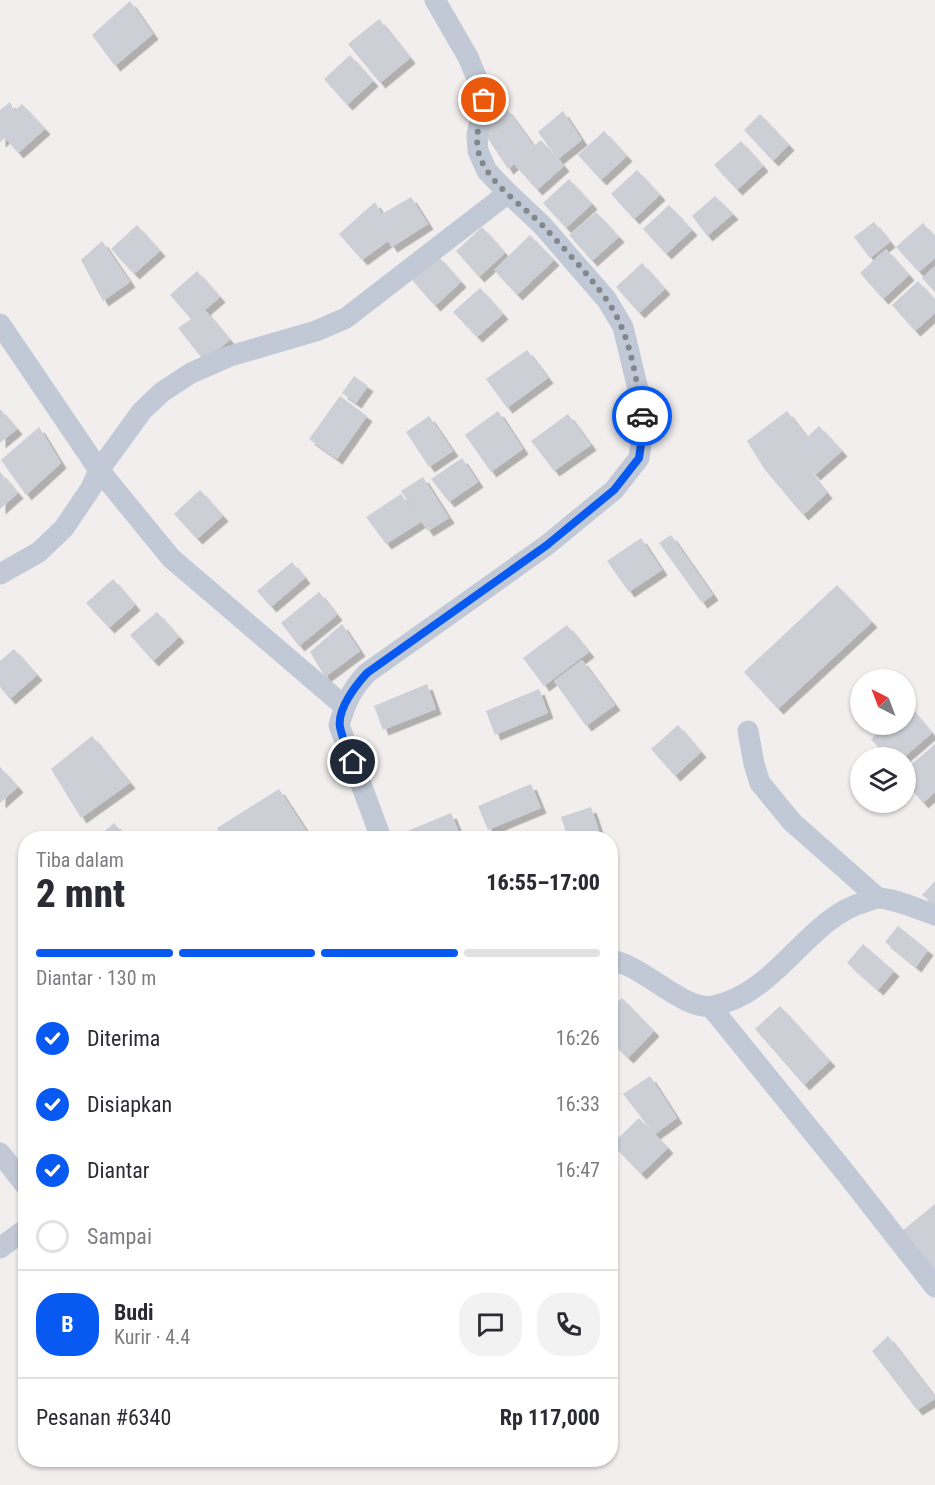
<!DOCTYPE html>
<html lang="id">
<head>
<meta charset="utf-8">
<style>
	:root { --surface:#fff; --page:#f2f2f3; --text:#2b2b33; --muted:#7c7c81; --line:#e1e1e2; --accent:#0759f1 }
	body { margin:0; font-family:"Roboto Condensed",sans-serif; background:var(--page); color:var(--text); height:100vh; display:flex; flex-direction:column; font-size:22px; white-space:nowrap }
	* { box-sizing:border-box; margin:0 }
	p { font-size:20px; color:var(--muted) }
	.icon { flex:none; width:33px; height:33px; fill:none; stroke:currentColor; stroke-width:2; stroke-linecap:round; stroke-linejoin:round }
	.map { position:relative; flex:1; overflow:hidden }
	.panel { position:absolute; left:18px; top:831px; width:600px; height:636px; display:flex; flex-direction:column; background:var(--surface); border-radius:24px; box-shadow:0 2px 4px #0004 }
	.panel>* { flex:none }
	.needle { width:39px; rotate:318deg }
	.buttons { position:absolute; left:850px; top:669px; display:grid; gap:12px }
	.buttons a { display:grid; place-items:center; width:66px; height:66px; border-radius:50%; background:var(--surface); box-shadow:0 2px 4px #0004; font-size:30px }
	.pin { position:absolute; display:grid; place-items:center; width:51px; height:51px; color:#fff; margin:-26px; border:3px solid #fff; border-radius:50%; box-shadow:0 2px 6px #0007 }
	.courier { position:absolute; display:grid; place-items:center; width:60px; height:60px; margin:-30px; border:4px solid #0759f1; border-radius:50%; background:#fff; color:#222; box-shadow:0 2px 8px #0007 }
	.overview em { font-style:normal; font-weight:800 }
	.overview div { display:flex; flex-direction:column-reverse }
	.overview { display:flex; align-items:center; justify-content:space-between; height:102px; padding:0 18px }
	h1 { font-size:39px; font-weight:800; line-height:45px }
	.bar { display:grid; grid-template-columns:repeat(4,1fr); gap:9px 6px; align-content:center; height:72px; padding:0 18px }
	.bar i { height:8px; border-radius:4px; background:var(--line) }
	.bar .current { background:var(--accent) }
	.bar p { grid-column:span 4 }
	.line { display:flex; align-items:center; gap:15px; padding:0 18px; border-top:2px solid var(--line) }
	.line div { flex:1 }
	.round { display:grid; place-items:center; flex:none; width:63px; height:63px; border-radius:24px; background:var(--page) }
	ol { padding:0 18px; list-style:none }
	li { display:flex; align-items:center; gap:18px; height:66px }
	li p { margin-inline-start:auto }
	li .icon { padding:6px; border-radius:50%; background:var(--accent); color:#fff; stroke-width:4 }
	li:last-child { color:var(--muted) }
	li i { width:33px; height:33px; border:3px solid var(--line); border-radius:50% }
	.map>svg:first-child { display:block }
	.building { fill:#cccfd6; filter:url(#shadow) }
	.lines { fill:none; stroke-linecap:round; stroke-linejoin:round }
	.minor { stroke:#c0c9d5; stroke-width:21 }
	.done { stroke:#81878f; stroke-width:6; stroke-dasharray:0 10.8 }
	.route { stroke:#0759f1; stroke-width:8 }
</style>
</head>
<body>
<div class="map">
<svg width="935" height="1485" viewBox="0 0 935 1485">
	<defs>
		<filter id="shadow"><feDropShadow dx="5.5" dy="5.5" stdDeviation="0" flood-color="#0004"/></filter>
	</defs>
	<rect width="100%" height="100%" fill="#f1eeed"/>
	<g class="building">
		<path d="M 130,1 L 153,34 L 115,66 L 92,35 Z"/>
		<path d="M 379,19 L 410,58 L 380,83 L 348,44 Z"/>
		<path d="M 350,55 L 373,81 L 347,105 L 324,79 Z"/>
		<path d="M 10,102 L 14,111 L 22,104 L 45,129 L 18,153 L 5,138 L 0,142 L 0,110 Z"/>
		<path d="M 506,108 L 534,146 L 541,140 L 558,159 L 538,132 L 563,111 L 582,140 L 558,159 L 564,166 L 537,190 L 514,164 L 508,169 L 481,128 Z"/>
		<path d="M 760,114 L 789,145 L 773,161 L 744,130 Z"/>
		<path d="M 604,131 L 627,156 L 601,180 L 578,155 Z"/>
		<path d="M 741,141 L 763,166 L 737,190 L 714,165 Z"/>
		<path d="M 637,170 L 660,195 L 634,219 L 611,194 Z"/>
		<path d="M 569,179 L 592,204 L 566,228 L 543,203 Z"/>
		<path d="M 715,196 L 733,214 L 707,236 L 692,216 Z"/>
		<path d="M 411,197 L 428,224 L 392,247 L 388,241 L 362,260 L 339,234 L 375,202 L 382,214 Z"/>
		<path d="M 669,205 L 692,230 L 666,254 L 643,229 Z"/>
		<path d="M 596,212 L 619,237 L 592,261 L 569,235 Z"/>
		<path d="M 874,222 L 890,242 L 870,258 L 854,237 Z"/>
		<path d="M 923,223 L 935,237 L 935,258 L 919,272 L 896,247 Z"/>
		<path d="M 137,225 L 160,251 L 134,274 L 111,249 Z"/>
		<path d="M 482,227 L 505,253 L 479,277 L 456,251 Z"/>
		<path d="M 530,235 L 554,260 L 517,295 L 494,270 Z"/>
		<path d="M 102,241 L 130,282 L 103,301 L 81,260 Z"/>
		<path d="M 886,249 L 909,275 L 883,299 L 860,273 Z"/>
		<path d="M 438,256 L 461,282 L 435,306 L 412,280 Z"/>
		<path d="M 642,263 L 665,289 L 639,313 L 616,287 Z"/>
		<path d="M 935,266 L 935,292 L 922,278 Z"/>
		<path d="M 197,271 L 220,297 L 205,310 L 230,340 L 204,361 L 178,328 L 191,319 L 170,295 Z"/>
		<path d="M 918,281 L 935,300 L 935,313 L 915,331 L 892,305 Z"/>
		<path d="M 480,288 L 503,314 L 477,337 L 453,312 Z"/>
		<path d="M 527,350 L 548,378 L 507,408 L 486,379 Z"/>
		<path d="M 354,376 L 368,386 L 356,403 L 342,393 Z"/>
		<path d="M 340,396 L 367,416 L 337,459 L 309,439 Z"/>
		<path d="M 0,409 L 17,429 L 0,443 Z"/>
		<path d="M 498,411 L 523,449 L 491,472 L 465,435 Z"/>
		<path d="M 787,411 L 807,437 L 819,426 L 842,451 L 815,475 L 799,458 L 827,493 L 803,515 L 765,470 L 747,441 Z"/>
		<path d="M 568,414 L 591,445 L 554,471 L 531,441 Z"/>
		<path d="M 429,416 L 453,451 L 429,467 L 406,432 Z"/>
		<path d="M 39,427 L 61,463 L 26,495 L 1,460 Z"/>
		<path d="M 462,458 L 478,482 L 449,502 L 431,479 Z"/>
		<path d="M 0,472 L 18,493 L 0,509 Z"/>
		<path d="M 423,477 L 449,518 L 428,531 L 401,491 Z"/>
		<path d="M 200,490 L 223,516 L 197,539 L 174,514 Z"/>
		<path d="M 401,494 L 421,522 L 386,544 L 366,517 Z"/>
		<path d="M 671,535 L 713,595 L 702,603 L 659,543 Z"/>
		<path d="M 641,538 L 662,570 L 629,592 L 607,561 Z"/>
		<path d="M 292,562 L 305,578 L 271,607 L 257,591 Z"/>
		<path d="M 113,579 L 135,605 L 109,628 L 86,603 Z"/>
		<path d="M 837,585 L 872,622 L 778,709 L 744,672 Z"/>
		<path d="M 319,592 L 337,615 L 299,646 L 281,623 Z"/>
		<path d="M 157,612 L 179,637 L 153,661 L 130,635 Z"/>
		<path d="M 342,624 L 360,651 L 325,677 L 310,652 Z"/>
		<path d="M 567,625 L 589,652 L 544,686 L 523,658 Z"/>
		<path d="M 14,649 L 37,675 L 10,699 L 0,687 L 0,661 Z"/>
		<path d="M 582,660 L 615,705 L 586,726 L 554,681 Z"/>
		<path d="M 427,684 L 436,709 L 383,730 L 374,706 Z"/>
		<path d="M 539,689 L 548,713 L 495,735 L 486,711 Z"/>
		<path d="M 909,706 L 932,733 L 903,758 L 887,758 L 871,739 L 887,724 L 906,724 L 906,709 Z"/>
		<path d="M 678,725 L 701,752 L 675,776 L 651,749 Z"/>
		<path d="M 92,736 L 130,783 L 81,818 L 51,769 Z"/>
		<path d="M 935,744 L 935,792 L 923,803 L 906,783 L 906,769 Z"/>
		<path d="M 0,767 L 18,787 L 0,803 Z"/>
		<path d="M 531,784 L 541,808 L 488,830 L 478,806 Z"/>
		<path d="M 279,789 L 311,838 L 223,838 L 217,828 Z"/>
		<path d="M 591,807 L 600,834 L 587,838 L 568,838 L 561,817 Z"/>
		<path d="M 451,813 L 461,837 L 456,838 L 399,838 L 398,835 Z"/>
		<path d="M 114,823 L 127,838 L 97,838 Z"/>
		<path d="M 534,831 L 537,838 L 514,838 Z"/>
		<path d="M 935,881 L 935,905 L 922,895 Z"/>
		<path d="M 898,926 L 928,950 L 916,967 L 885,942 Z"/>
		<path d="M 863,944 L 894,971 L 878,990 L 847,963 Z"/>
		<path d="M 622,998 L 654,1031 L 628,1058 L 610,1041 L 610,1009 Z"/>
		<path d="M 780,1006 L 830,1061 L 804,1085 L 755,1029 Z"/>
		<path d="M 650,1076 L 677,1118 L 655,1134 L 668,1148 L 641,1174 L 612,1144 L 639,1118 L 651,1130 L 623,1094 Z"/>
		<path d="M 935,1204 L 935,1272 L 902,1231 Z"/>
		<path d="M 888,1336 L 935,1397 L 935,1399 L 917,1410 L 872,1351 Z"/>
	</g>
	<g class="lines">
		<g class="minor">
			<path d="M 0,324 L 99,470 L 171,558 L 344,706"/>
			<path d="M 0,574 L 39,552 L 64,528 L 91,488 L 99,470 L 142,411 L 162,392 L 191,373 L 230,356 L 316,331 L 346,318 L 508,193"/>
			<path d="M 748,731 L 754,764 L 760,783 L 792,822 L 878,898"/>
			<path d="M 381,838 L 339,725 C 346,702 351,690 367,673 L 547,545 L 614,490 L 639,458 L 644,424 L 637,385 L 623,327 L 607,300 L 542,225 L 508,193 L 487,171 L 478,151 L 477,135 L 484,100 L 481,88 L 468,57 L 435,0"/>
			<path d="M 610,960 C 642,964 684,1012 713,1006 C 777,994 808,917 865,902 C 869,901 874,898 878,898 C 893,898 920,910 935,915"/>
			<path d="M 711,1007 L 848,1176 L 935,1287"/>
			<path d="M 0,1153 L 26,1186"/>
			<path d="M 0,1248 L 26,1229"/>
		</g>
	</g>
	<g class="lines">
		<path class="done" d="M 484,100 C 481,116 475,134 478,150 C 484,181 523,205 543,226 C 565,249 587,273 606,299 C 630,332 636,376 642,416"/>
		<path class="route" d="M 353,762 C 349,751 342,739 340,727 C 337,709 356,685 367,673 L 547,545 L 614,490 L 639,458 L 644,424 L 642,416"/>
	</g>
</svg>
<div class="buttons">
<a><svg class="needle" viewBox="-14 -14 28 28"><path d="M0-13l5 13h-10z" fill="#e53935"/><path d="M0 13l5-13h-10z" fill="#7c7c81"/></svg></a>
<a><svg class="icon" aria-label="layers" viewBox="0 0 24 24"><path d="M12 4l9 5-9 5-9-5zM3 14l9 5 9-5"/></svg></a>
</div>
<div class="pin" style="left:484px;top:100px;background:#ea580c"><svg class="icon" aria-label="bag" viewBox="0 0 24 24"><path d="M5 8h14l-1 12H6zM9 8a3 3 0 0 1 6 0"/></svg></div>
<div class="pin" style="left:353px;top:762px;background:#1f2937"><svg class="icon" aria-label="home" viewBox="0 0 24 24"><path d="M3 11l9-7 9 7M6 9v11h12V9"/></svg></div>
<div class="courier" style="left:642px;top:416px"><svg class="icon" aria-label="car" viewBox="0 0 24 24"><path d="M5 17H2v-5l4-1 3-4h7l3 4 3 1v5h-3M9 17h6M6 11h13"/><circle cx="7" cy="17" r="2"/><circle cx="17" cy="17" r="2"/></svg></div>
<section class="panel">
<div class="overview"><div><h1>2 mnt</h1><p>Tiba dalam</p></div><em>16:55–17:00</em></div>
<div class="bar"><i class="current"></i><i class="current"></i><i class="current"></i><i></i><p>Diantar · 130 m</p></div>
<ol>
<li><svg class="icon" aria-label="check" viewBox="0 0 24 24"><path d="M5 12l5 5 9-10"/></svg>Diterima<p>16:26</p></li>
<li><svg class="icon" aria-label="check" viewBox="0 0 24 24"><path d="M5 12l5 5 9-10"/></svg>Disiapkan<p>16:33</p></li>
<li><svg class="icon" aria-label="check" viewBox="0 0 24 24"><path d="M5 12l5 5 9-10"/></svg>Diantar<p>16:47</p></li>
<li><i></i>Sampai</li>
</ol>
<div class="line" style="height:108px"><b class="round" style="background:var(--accent);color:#fff">B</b><div><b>Budi</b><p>Kurir · 4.4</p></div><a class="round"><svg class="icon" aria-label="chat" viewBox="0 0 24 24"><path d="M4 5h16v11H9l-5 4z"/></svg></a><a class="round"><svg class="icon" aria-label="phone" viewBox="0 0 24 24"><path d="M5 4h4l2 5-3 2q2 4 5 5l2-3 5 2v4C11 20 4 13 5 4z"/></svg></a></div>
<div class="line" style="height:78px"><div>Pesanan #6340</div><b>Rp 117,000</b></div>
</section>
</div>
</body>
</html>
